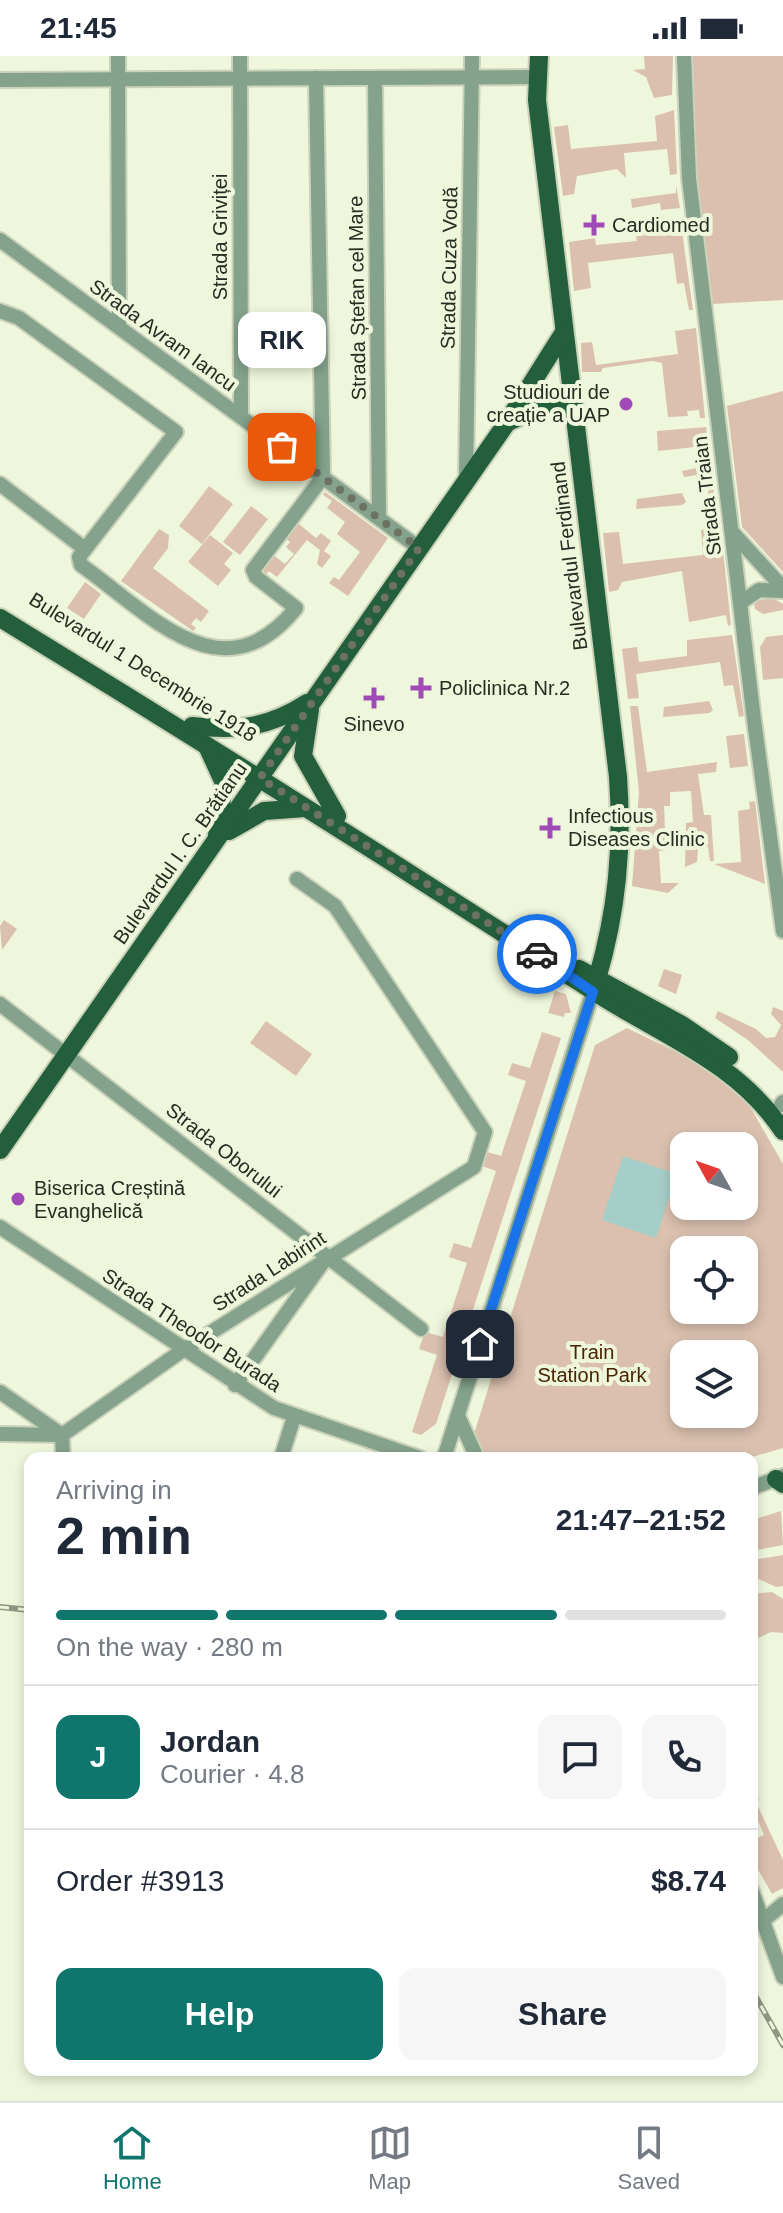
<!DOCTYPE html>
<html lang="en">
<head>
<meta charset="utf-8">
<style>
	:root { --surface:#fff; --page:#f6f6f7; --text:#1f2937; --muted:#747a83; --line:#e0e1e3; --accent:#0f766e }
	body { margin:0; font-family:Helvetica,sans-serif; background:var(--page); color:var(--text); height:100vh; display:flex; flex-direction:column; font-size:30px; white-space:nowrap }
	* { box-sizing:border-box; margin:0 }
	p { font-size:26px; color:var(--muted) }
	.icon { flex:none; width:44px; height:44px; fill:none; stroke:currentColor; stroke-width:2; stroke-linecap:round; stroke-linejoin:round }
	.map { position:relative; flex:1; overflow:hidden }
	.details { position:absolute; left:24px; top:1396px; width:734px; height:624px; display:flex; flex-direction:column; background:var(--surface); border-radius:16px; box-shadow:0 4px 12px #0003 }
	.details>* { flex:none }
	.needle { width:52px; rotate:310deg }
	.controls { position:absolute; left:670px; top:1076px; display:grid; gap:16px }
	.controls a { display:grid; place-items:center; width:88px; height:88px; border-radius:16px; background:var(--surface); box-shadow:0 4px 12px #0003; font-size:40px }
	.pin { position:absolute; display:grid; place-items:center; width:68px; height:68px; color:#fff; margin:-34px; border-radius:16px; box-shadow:0 4px 12px #0006 }
	.courier { position:absolute; display:grid; place-items:center; width:80px; height:80px; margin:-40px; border:6px solid #1a73e8; border-radius:50%; background:#fff; color:#222; box-shadow:0 2px 10px #0007 }
	.bubble { position:absolute; height:56px; border-radius:16px; background:var(--surface); box-shadow:0 4px 12px #0003; font-size:26px; font-weight:700; line-height:56px; text-align:center }
	.headline em { font-style:normal; font-weight:700 }
	.headline div { display:flex; flex-direction:column-reverse }
	.headline { display:flex; align-items:center; justify-content:space-between; height:136px; padding:0 32px }
	h1 { font-size:52px; font-weight:700; line-height:60px }
	.bar { display:grid; grid-template-columns:repeat(4,1fr); gap:12px 8px; align-content:center; height:96px; padding:0 32px }
	.bar i { height:10px; border-radius:6px; background:var(--line) }
	.bar .on { background:var(--accent) }
	.bar p { grid-column:span 4 }
	.line { display:flex; align-items:center; gap:20px; padding:0 32px; border-top:2px solid var(--line) }
	.line div { flex:1 }
	.round { display:grid; place-items:center; flex:none; width:84px; height:84px; border-radius:16px; background:var(--page) }
	.button { display:flex; gap:16px; margin-top:auto; padding:16px 32px }
	.button a { flex:1; height:92px; border-radius:16px; background:var(--accent); color:#fff; font-size:32px; font-weight:700; line-height:92px; text-align:center }
	.button a+a { background:var(--page); color:var(--text) }
	.status { display:flex; justify-content:space-between; align-items:center; height:56px; padding:0 40px; background:var(--surface); direction:ltr }
	.status svg { height:22px; fill:currentColor }
	.tab-bar { display:flex; justify-content:space-around; align-items:center; height:112px; border-top:2px solid var(--line); background:var(--surface); font-size:22px; color:var(--muted) }
	.tab-bar a { display:grid; justify-items:center; gap:4px }
	.tab-bar .on { color:var(--accent) }
	.map>svg:first-child { display:block }
	.green { fill:#dbc0ae; fill-rule:evenodd }
	.water { fill:#a6cec8 }
	.lines { fill:none; stroke-linecap:round; stroke-linejoin:round }
	.minor-casing { stroke:#cad2ba; stroke-width:18 }
	.major-casing { stroke:#cad2ba; stroke-width:22 }
	.minor { stroke:#84a28c; stroke-width:14 }
	.major { stroke:#225f3a; stroke-width:18 }
	.rail-casing { stroke:#909683; stroke-width:6 }
	.rail { stroke:#eef7dc; stroke-width:3; stroke-dasharray:9; stroke-linecap:butt }
	.done { stroke:#6d7262; stroke-width:8; stroke-dasharray:0 14.4 }
	.route { stroke:#1a73e8; stroke-width:10 }
	.poi-dot { fill:#a04ab8; stroke:#eef7dc; stroke-width:3 }
	.labels { text-anchor:middle; stroke-width:8; stroke-linejoin:round; paint-order:stroke }
	.poi-label { font-size:20px; fill:#282b21; stroke:#eef7dc; text-anchor:start }
	.street-label { font-size:20px; fill:#282b21; stroke:#eef7dc }
	.park-label { font-size:20px; fill:#4a2401; stroke:#eef7dc }
</style>
</head>
<body>
<div class="status"><b>21:45</b><svg viewBox="0 0 49 12"><path d="M0 12V9h3v3zM5 12V6h3v6zM10 12V3h3v9zM15 12V0h3v12zM26 1h20v11H26zM47 4h2v5h-2z"/></svg></div>
<div class="map">
<svg width="783" height="2045" viewBox="0 0 783 2045">
	<rect width="100%" height="100%" fill="#eef7dc"/>
	<g class="green">
		<path d="M 644,0 L 673,0 L 672,39 L 654,42 L 646,21 L 633,14 L 645,13 Z"/>
		<path d="M 690,0 L 783,0 L 783,244 L 713,248 L 695,107 Z"/>
		<path d="M 674,54 L 677,118 L 670,119 L 667,93 L 624,97 L 626,122 L 617,113 L 577,120 L 574,138 L 563,140 L 554,71 L 568,69 L 571,93 L 657,85 L 655,60 Z"/>
		<path d="M 676,129 L 680,152 L 661,154 L 660,147 L 632,152 L 631,143 L 676,137 Z"/>
		<path d="M 663,165 L 664,171 L 681,168 L 693,254 L 689,254 L 684,227 L 677,228 L 673,197 L 588,207 L 591,232 L 574,235 L 569,186 L 595,182 L 596,189 L 637,185 L 634,169 Z"/>
		<path d="M 696,272 L 705,362 L 700,362 L 699,354 L 687,355 L 688,360 L 668,361 L 662,307 L 652,305 L 603,312 L 601,316 L 582,316 L 581,287 L 592,286 L 596,309 L 678,298 L 675,275 Z"/>
		<path d="M 783,335 L 783,516 L 742,471 L 727,350 Z"/>
		<path d="M 706,371 L 716,452 L 713,453 L 703,418 L 684,421 L 682,415 L 697,412 L 695,391 L 658,395 L 657,375 Z"/>
		<path d="M 209,430 L 233,448 L 202,488 L 179,470 Z"/>
		<path d="M 325,436 L 388,482 L 348,540 L 329,527 L 334,521 L 339,524 L 360,496 L 337,478 L 345,466 L 327,452 L 332,445 L 323,439 Z"/>
		<path d="M 682,437 L 686,446 L 682,449 L 636,453 L 637,443 Z"/>
		<path d="M 311,449 L 299,468 L 316,482 L 321,477 L 331,485 L 324,495 L 331,500 L 322,512 L 317,508 L 320,494 L 307,484 L 277,521 L 269,515 L 264,521 L 263,510 L 272,498 L 285,508 L 294,498 L 286,491 L 290,486 L 285,482 Z"/>
		<path d="M 251,450 L 268,463 L 240,499 L 223,486 Z"/>
		<path d="M 720,467 L 731,569 L 728,570 L 726,559 L 689,566 L 682,515 L 622,526 L 618,534 L 609,536 L 603,477 L 619,476 L 623,508 L 703,499 L 701,474 L 706,473 L 707,469 Z"/>
		<path d="M 159,473 L 169,479 L 168,492 L 153,512 L 209,555 L 201,566 L 196,562 L 191,568 L 196,572 L 193,575 L 121,525 Z"/>
		<path d="M 210,479 L 233,497 L 224,508 L 231,514 L 218,530 L 188,506 Z"/>
		<path d="M 85,526 L 101,538 L 84,563 L 67,552 Z"/>
		<path d="M 773,542 L 783,548 L 783,554 L 763,558 L 755,553 L 754,545 Z"/>
		<path d="M 732,579 L 744,660 L 739,661 L 733,629 L 724,630 L 720,606 L 636,618 L 639,642 L 628,643 L 622,593 L 637,591 L 639,606 L 687,600 L 687,584 Z"/>
		<path d="M 783,579 L 783,622 L 763,624 L 760,591 L 766,581 Z"/>
		<path d="M 709,645 L 713,654 L 709,657 L 663,661 L 664,651 Z"/>
		<path d="M 630,650 L 638,650 L 647,716 L 717,706 L 716,716 L 698,718 L 704,759 L 711,759 L 714,805 L 710,805 L 708,791 L 698,792 L 697,806 L 685,811 L 686,767 L 693,766 L 691,735 L 670,736 L 670,750 L 664,750 L 666,794 L 659,795 L 661,827 L 679,827 L 668,837 L 632,830 L 639,736 Z"/>
		<path d="M 744,678 L 748,710 L 730,712 L 726,680 Z"/>
		<path d="M 755,745 L 765,828 L 714,808 L 741,806 L 738,755 L 750,753 L 749,746 Z"/>
		<path d="M 4,864 L 17,873 L 2,894 L 0,870 Z"/>
		<path d="M 664,913 L 682,919 L 676,938 L 658,930 Z"/>
		<path d="M 555,935 L 566,938 L 571,957 L 565,957 L 564,961 L 548,957 Z"/>
		<path d="M 773,951 L 783,955 L 783,1016 L 748,984 L 715,962 L 718,955 L 756,973 L 766,982 L 775,981 L 781,969 L 771,958 Z"/>
		<path d="M 266,965 L 312,998 L 296,1020 L 250,987 Z"/>
		<path d="M 627,972 L 683,999 L 734,1033 L 752,1054 L 783,1108 L 783,1392 L 749,1402 L 485,1402 L 476,1392 L 474,1378 L 595,989 ZM 684,1090 L 744,1090 L 744,1150 L 684,1150 ZM 684,1194 L 744,1194 L 744,1254 L 684,1254 ZM 684,1298 L 744,1298 L 744,1358 L 684,1358 Z"/>
		<path d="M 542,976 L 561,982 L 436,1368 L 421,1379 L 412,1376 L 437,1299 L 419,1293 L 425,1276 L 443,1281 L 467,1207 L 449,1201 L 454,1187 L 471,1192 L 496,1115 L 479,1109 L 484,1095 L 501,1100 L 526,1025 L 508,1019 L 512,1007 L 530,1012 Z"/>
		<path d="M 781,1455 L 783,1489 L 752,1495 L 752,1464 Z"/>
		<path d="M 783,1499 L 783,1530 L 776,1531 L 752,1520 L 752,1504 Z"/>
		<path d="M 772,1536 L 783,1543 L 783,1577 L 771,1576 L 752,1585 L 752,1538 Z"/>
		<path d="M 752,1728 L 759,1744 L 756,1746 L 783,1804 L 783,1832 L 772,1838 L 752,1803 L 752,1784 L 764,1779 L 752,1750 Z"/>
	</g>
	<path class="water" d="M 623,1100 L 677,1118 L 656,1182 L 602,1164 Z"/>
	<g class="lines">
		<g class="minor-casing">
			<g id="minor">
				<path d="M 118,0 L 119,271"/>
				<path d="M 240,0 L 241,361"/>
				<path d="M 684,0 L 689,122 L 754,664 L 783,875"/>
				<path d="M 316,22 L 323,421"/>
				<path d="M 375,22 L 379,462"/>
				<path d="M 0,24 L 537,21"/>
				<path d="M 0,184 L 419,492"/>
				<path d="M 0,255 L 19,262 L 176,376 L 79,501 L 81,509 C 150,558 223,643 296,552 L 256,521 L 253,514 L 323,421"/>
				<path d="M 466,424 L 472,0"/>
				<path d="M 0,428 L 85,493"/>
				<path d="M 732,476 L 783,532"/>
				<path d="M 740,547 L 759,534 L 783,535"/>
				<path d="M 0,948 L 421,1273"/>
				<path d="M 781,1049 L 783,1046"/>
				<path d="M 0,1171 L 274,1352 L 420,1402"/>
				<path d="M 235,1329 L 321,1209"/>
				<path d="M 0,1336 L 62,1379 L 63,1402"/>
				<path d="M 458,1360 L 477,1402"/>
				<path d="M 0,1378 L 62,1379 L 183,1294 L 474,1111 L 485,1076 L 335,850 L 297,823"/>
				<path d="M 281,1402 L 294,1361"/>
				<path d="M 444,1402 L 596,926"/>
				<path d="M 752,1432 L 783,1420"/>
				<path d="M 752,1835 L 783,1921"/>
				<path d="M 764,1864 L 783,1848"/>
			</g>
		</g>
		<g class="major-casing">
			<g id="major">
				<path d="M 539,0 L 537,44 L 618,721 C 623,792 617,855 597,923"/>
				<path d="M 508,366 L 545,349 L 572,344"/>
				<path d="M 0,562 C 198,683 395,807 590,933 C 658,978 736,1004 783,1075"/>
				<path d="M 310,654 L 303,700 L 337,760"/>
				<path d="M 192,670 C 237,675 268,672 307,647"/>
				<path d="M 207,690 L 224,727 L 217,779"/>
				<path d="M 229,775 L 264,755 L 305,752"/>
				<path d="M 579,913 L 682,969 L 729,1001"/>
				<path d="M 0,1094 L 506,368 L 564,276"/>
				<path d="M 776,1423 L 783,1428"/>
			</g>
		</g>
		<use href="#minor" class="minor"/>
		<use href="#major" class="major"/>
		<g class="rail-casing">
			<g id="rail">
				<path d="M 0,1551 L 30,1554"/>
				<path d="M 752,1934 L 783,1989"/>
			</g>
		</g>
		<use href="#rail" class="rail"/>
	</g>
	<g class="lines">
		<path class="done" d="M 282,391 L 419,492 L 260,722 L 537,898"/>
		<path class="route" d="M 480,1288 L 593,936 L 537,898"/>
	</g>
	<g class="poi-dot">
		<path d="M590 157h8v8h8v8h-8v8h-8v-8h-8v-8h8z"/>
		<circle cx="626" cy="348" r="8"/>
		<path d="M417 620h8v8h8v8h-8v8h-8v-8h-8v-8h8z"/>
		<path d="M370 630h8v8h8v8h-8v8h-8v-8h-8v-8h8z"/>
		<path d="M546 760h8v8h8v8h-8v8h-8v-8h-8v-8h8z"/>
		<circle cx="18" cy="1143" r="8"/>
	</g>
	<g class="labels">
		<g class="poi-label">
			<text x="612" y="176">Cardiomed</text>
			<text x="610" y="343" text-anchor="end">Studiouri de<tspan x="610" dy="23">creație a UAP</tspan></text>
			<text x="439" y="639">Policlinica Nr.2</text>
			<text x="374" y="675" text-anchor="middle">Sinevo</text>
			<text x="568" y="767">Infectious<tspan x="568" dy="23">Diseases Clinic</tspan></text>
			<text x="34" y="1139">Biserica Creștină<tspan x="34" dy="23">Evanghelică</tspan></text>
		</g>
		<g class="street-label">
			<text transform="translate(220 181) rotate(-90)" y="7">Strada Griviței</text>
			<text transform="translate(449 212) rotate(-89)" y="7">Strada Cuza Vodă</text>
			<text transform="translate(357 242) rotate(-91)" y="7">Strada Ștefan cel Mare</text>
			<text transform="translate(163 279) rotate(36)" y="7">Strada Avram Iancu</text>
			<text transform="translate(707 440) rotate(-97)" y="7">Strada Traian</text>
			<text transform="translate(569 500) rotate(-97)" y="7">Bulevardul Ferdinand</text>
			<text transform="translate(143 611) rotate(32)" y="7">Bulevardul 1 Decembrie 1918</text>
			<text transform="translate(180 797) rotate(-55)" y="7">Bulevardul I. C. Brătianu</text>
			<text transform="translate(224 1094) rotate(38)" y="7">Strada Oborului</text>
			<text transform="translate(269 1215) rotate(-33)" y="7">Strada Labirint</text>
			<text transform="translate(192 1274) rotate(33)" y="7">Strada Theodor Burada</text>
		</g>
		<g class="park-label">
			<text x="592" y="1303">Train<tspan x="592" dy="23">Station Park</tspan></text>
		</g>
	</g>
</svg>
<div class="controls">
<a><svg class="needle" viewBox="-14 -14 28 28"><path d="M0-13l5 13h-10z" fill="#e53935"/><path d="M0 13l5-13h-10z" fill="#747a83"/></svg></a>
<a><svg class="icon" aria-label="locate" viewBox="0 0 24 24"><circle cx="12" cy="12" r="6"/><path d="M12 2v4M12 18v4M2 12h4M18 12h4"/></svg></a>
<a><svg class="icon" aria-label="layers" viewBox="0 0 24 24"><path d="M12 4l9 5-9 5-9-5zM3 14l9 5 9-5"/></svg></a>
</div>
<div class="pin" style="left:282px;top:391px;background:#ea580c"><svg class="icon" aria-label="bag" viewBox="0 0 24 24"><path d="M5 8h14l-1 12H6zM9 8a3 3 0 0 1 6 0"/></svg></div>
<div class="pin" style="left:480px;top:1288px;background:#1f2937"><svg class="icon" aria-label="home" viewBox="0 0 24 24"><path d="M3 11l9-7 9 7M6 9v11h12V9"/></svg></div>
<div class="courier" style="left:537px;top:898px"><svg class="icon" aria-label="car" viewBox="0 0 24 24"><path d="M5 17H2v-5l4-1 3-4h7l3 4 3 1v5h-3M9 17h6M6 11h13"/><circle cx="7" cy="17" r="2"/><circle cx="17" cy="17" r="2"/></svg></div>
<div class="bubble" style="left:238px;top:256px;width:88px">RIK</div>
<section class="details">
<div class="headline"><div><h1>2 min</h1><p>Arriving in</p></div><em>21:47–21:52</em></div>
<div class="bar"><i class="on"></i><i class="on"></i><i class="on"></i><i></i><p>On the way · 280 m</p></div>
<div class="line" style="height:144px"><b class="round" style="background:var(--accent);color:#fff">J</b><div><b>Jordan</b><p>Courier · 4.8</p></div><a class="round"><svg class="icon" aria-label="chat" viewBox="0 0 24 24"><path d="M4 5h16v11H9l-5 4z"/></svg></a><a class="round"><svg class="icon" aria-label="phone" viewBox="0 0 24 24"><path d="M5 4h4l2 5-3 2q2 4 5 5l2-3 5 2v4C11 20 4 13 5 4z"/></svg></a></div>
<div class="line" style="height:104px"><div>Order #3913</div><b>$8.74</b></div>
<div class="button"><a>Help</a><a>Share</a></div>
</section>
</div>
<nav class="tab-bar">
<a class="on"><svg class="icon" aria-label="home" viewBox="0 0 24 24"><path d="M3 11l9-7 9 7M6 9v11h12V9"/></svg>Home</a>
<a><svg class="icon" aria-label="map" viewBox="0 0 24 24"><path d="M3 6l6-2 6 2 6-2v14l-6 2-6-2-6 2zM9 4v14M15 6v14"/></svg>Map</a>
<a><svg class="icon" aria-label="saved" viewBox="0 0 24 24"><path d="M7 4h10v16l-5-4-5 4z"/></svg>Saved</a>
</nav>
</body>
</html>
